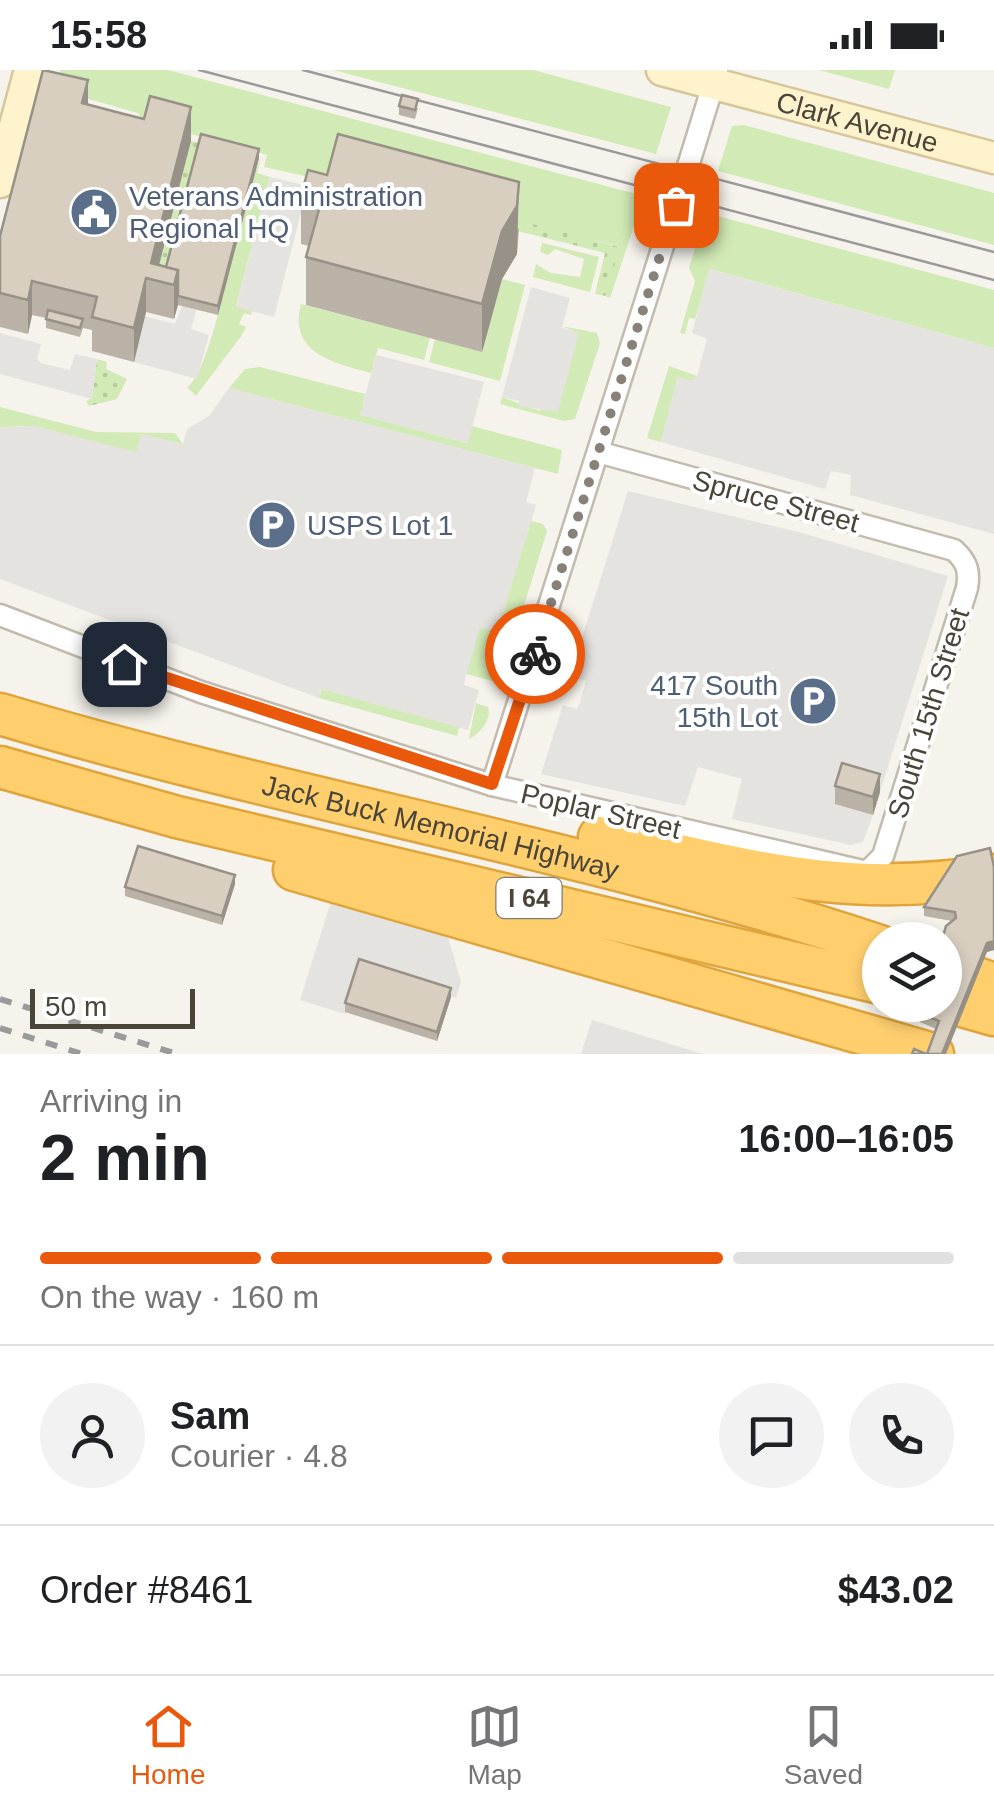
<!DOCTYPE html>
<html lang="en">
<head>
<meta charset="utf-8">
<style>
	:root { --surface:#fff; --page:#f2f2f2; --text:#202124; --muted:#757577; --line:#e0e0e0; --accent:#ea580c }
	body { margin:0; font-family:Arial,sans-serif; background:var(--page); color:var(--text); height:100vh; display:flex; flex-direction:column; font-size:38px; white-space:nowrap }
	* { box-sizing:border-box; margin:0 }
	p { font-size:32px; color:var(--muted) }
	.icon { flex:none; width:55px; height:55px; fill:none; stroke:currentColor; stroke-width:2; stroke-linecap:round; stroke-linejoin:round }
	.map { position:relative; height:984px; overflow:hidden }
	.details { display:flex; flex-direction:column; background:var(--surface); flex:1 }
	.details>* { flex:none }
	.fabs { position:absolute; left:862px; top:852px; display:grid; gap:20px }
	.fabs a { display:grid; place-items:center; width:100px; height:100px; border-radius:50%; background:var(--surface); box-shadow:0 5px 15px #0003; font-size:50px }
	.scale { position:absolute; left:30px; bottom:25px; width:165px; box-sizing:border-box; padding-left:10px; border:5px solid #4b4439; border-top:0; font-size:28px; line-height:35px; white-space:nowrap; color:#4b4439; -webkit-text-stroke:8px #fff; paint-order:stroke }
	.pin { position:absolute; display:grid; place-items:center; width:85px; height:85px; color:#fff; margin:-42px; border-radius:20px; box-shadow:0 5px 15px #0006 }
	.courier { position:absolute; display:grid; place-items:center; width:100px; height:100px; margin:-50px; border:8px solid #ea580c; border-radius:50%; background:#fff; color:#222; box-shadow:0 2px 12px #0007 }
	.overview em { font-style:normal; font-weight:700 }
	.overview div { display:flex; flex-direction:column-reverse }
	.overview { display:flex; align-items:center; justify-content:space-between; height:170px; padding:0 40px }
	h1 { font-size:65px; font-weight:700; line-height:75px }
	.bar { display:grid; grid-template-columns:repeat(4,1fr); gap:15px 10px; align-content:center; height:120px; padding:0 40px }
	.bar i { height:12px; border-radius:8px; background:var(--line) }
	.bar .on { background:var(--accent) }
	.bar p { grid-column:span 4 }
	.line { display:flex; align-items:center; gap:25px; padding:0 40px; border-top:2px solid var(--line) }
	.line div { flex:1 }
	.round { display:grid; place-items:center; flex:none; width:105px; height:105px; border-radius:52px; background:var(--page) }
	.status { display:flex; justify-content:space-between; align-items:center; height:70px; padding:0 50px; background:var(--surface); direction:ltr }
	.status svg { height:28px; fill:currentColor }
	.menu { display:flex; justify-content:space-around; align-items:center; height:140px; border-top:2px solid var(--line); background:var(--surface); font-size:28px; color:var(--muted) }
	.menu a { display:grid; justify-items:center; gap:5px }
	.menu .on { color:var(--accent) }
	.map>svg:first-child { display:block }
	.grass { fill:#d2eab5 }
	.garden { fill:url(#garden-dots) }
	.parking { fill:#e5e3e0 }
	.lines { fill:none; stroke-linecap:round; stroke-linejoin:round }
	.street-casing { stroke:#c2bbae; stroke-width:25 }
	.secondary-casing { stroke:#d6c79b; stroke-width:35 }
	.highway-casing { stroke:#e0a43c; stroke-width:45 }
	.street { stroke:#fff; stroke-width:20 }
	.secondary { stroke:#fff3cd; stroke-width:30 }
	.highway { stroke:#ffcf6e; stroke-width:40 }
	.tram { stroke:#9a9a9a; stroke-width:2.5 }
	.rail { stroke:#9a9a9a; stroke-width:6; stroke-dasharray:12 12; stroke-linecap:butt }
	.street-bridge-casing { stroke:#c2bbae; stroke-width:25; stroke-linecap:butt }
	.street-bridge { stroke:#fff; stroke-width:20 }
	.wall { fill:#bab2a6 }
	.shaded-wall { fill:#979187 }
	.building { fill:#d8cfc1; stroke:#979187; stroke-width:2.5 }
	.done { stroke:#878178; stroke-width:10; stroke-dasharray:0 18 }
	.route { stroke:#ea580c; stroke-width:12 }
	.labels { text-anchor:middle; stroke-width:8; stroke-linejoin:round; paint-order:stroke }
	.shield { fill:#fff; stroke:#817c74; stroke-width:2.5 }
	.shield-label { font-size:25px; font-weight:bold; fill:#4b4439 }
	.street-label { font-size:28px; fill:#4b4439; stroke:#fff }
	.service-label { font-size:28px; fill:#4e5e75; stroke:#fff; text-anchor:start }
</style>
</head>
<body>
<div class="status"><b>15:58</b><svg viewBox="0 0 49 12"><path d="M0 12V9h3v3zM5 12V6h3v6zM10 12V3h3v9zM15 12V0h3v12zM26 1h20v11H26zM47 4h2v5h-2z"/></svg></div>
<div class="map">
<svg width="994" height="984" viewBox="0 0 994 984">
	<defs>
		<pattern id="garden-dots" width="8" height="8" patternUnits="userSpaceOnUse" patternTransform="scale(2.5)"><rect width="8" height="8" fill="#d2eab5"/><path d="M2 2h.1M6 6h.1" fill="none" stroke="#b6ca9c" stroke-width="1.8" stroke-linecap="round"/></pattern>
	</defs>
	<rect width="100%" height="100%" fill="#f6f3ec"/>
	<g class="grass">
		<path d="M 59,0 L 168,0 L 644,126 L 610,228 L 605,226 L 619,176 L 264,97 L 267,85 L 143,51 L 138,43 L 78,26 Z"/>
		<path d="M 333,0 L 533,0 L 671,37 L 656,84 Z"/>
		<path d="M 819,0 L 895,0 L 889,19 Z"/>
		<path d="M 744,55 L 994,123 L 994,175 L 718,101 L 732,56 Z"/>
		<path d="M 261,88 L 257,103 L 270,107 L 236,236 L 252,241 L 251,245 L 244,243 L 239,254 L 246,257 L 242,265 L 196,326 L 187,317 C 214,303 241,126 261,88 Z"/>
		<path d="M 706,143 L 994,220 L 994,278 L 710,199 L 695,249 L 689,248 L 685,264 L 680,263 L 695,211 L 689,198 Z"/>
		<path d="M 542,173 L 599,187 L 590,222 L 533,207 L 536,194 L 551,203 L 580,207 L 584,189 L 555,179 L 548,185 L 540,182 Z"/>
		<path d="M 502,209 L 525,215 L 500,311 L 429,292 L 435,269 L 482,281 Z"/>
		<path d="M 301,234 L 430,268 L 424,290 L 378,278 L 371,303 C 334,293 288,283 301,234 Z"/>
		<path d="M 562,256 L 597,263 L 600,273 L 575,349 L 564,351 L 500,334 L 502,327 L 540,341 L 578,263 Z"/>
		<path d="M 669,296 L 697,306 L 692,311 L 678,307 L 661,372 L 647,368 Z"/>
		<path d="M 260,297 L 365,324 L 361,345 L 467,373 L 472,356 L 562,380 L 558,404 L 229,318 L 245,299 Z"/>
		<path d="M 0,337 L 96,362 L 175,363 L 183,374 L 136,383 L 34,356 L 0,357 Z"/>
		<path d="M 531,451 L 543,454 L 547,461 L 500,613 L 466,604 L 480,557 L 497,561 Z"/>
		<path d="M 322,619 L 459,657 L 457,666 L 319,628 Z"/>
		<path d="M 476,633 L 488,637 C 492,650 480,663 469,669 Z"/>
	</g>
	<g class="garden">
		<path d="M 191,71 L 201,73 L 160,230 L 151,228 Z"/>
		<path d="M 474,139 L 620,177 L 605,226 L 595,224 L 605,183 L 518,161 Z"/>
		<path d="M 97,289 L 107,292 L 106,299 L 127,309 L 117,329 L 89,336 L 86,331 L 92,328 Z"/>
	</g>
	<g class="parking">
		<path d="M 270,107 L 308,116 L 274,247 L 236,237 Z"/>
		<path d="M 709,199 L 994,278 L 994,464 L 850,425 L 851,405 L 831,401 L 825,419 L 661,372 L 678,307 L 692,311 L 697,306 L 707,269 L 692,263 Z"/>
		<path d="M 531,217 L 570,228 L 562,258 L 579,263 L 558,342 L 518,336 L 519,331 L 502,327 Z"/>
		<path d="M 182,236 L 197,237 L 191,259 L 209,265 L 197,309 L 134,292 L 145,246 L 175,254 Z"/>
		<path d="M 0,263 L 41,274 L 37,289 L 41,293 L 70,300 L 75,284 L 97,289 L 92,329 L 0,304 Z"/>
		<path d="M 376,285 L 484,312 L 468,373 L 360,345 Z"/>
		<path d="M 229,318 L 535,398 L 526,432 L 536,435 L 497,562 L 480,558 L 465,609 L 464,615 L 479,620 L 468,660 L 322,619 L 319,628 L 0,509 L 0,357 L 34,356 L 136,382 L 141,364 L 183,374 L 187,359 L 209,346 Z"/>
		<path d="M 628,421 L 802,463 L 948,506 L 880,722 L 843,711 L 836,734 L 873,745 L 863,772 L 851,775 L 732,749 L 742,709 L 698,697 L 685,736 L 541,704 L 563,635 L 577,639 L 580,632 L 586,611 L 570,606 Z"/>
		<path d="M 333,825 L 446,860 L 461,912 L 456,928 L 359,899 L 345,944 L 300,930 Z"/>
		<path d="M 592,950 L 703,984 L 581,984 Z"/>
	</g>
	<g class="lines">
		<g class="street-casing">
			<g id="street">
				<path d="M 689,93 L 717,2"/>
				<path d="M 0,545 L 201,622 L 492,715 L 867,802 L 883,786 L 967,518 C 970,501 967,492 954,480 L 598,382"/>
				<path d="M 492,715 L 676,135"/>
			</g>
		</g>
		<g class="secondary-casing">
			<g id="secondary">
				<path id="s1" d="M 662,0 L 994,88"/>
				<path d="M 0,112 L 30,0"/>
			</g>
		</g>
		<g class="highway-casing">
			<g id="highway">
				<path id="s2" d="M 0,644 C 291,731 591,780 880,876"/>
				<path d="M 0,697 L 177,747 L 880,913"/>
				<path d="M 599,767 C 741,798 847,831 994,805"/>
				<path d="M 294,800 L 933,984"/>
				<path d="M 945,897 L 994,914"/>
				<path d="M 945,931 L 994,945"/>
			</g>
		</g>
		<use href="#street" class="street"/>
		<use href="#secondary" class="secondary"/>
		<use href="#highway" class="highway"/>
		<g class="tram">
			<path d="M 199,0 L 994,210"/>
			<path d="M 303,0 L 994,182"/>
		</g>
		<g class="rail">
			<path d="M 0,929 L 177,984"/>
			<path d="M 0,958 L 82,984"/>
		</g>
		<g class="street-bridge-casing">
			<path id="street-bridge" d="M 676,135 L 689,93"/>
		</g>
		<use href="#street-bridge" class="street-bridge"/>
	</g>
	<g class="wall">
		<path d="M 88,34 L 191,71 L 159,196 L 166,197 L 259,88 L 218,245 L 178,235 L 174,249 L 146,242 L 134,292 L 92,281 L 92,260 L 83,258 L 80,267 L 46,258 L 46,248 L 32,245 L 28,264 L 0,257 L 0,166 Z"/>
		<path d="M 399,36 L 418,38 L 415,49 L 399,45 Z"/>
		<path d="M 301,126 L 519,159 L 517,184 L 502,209 L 482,282 L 306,235 L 306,187 L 309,176 L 301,174 Z"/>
		<path d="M 835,716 L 880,722 L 873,745 L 835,734 Z"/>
		<path d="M 994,797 L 994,880 L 987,882 L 936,959 L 920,952 L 920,943 L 952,851 L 924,846 L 924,837 Z"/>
		<path d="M 235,814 L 222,855 L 125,826 L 125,817 Z"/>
		<path d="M 451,927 L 437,971 L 345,942 L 345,933 Z"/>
	</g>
	<g class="shaded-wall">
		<path d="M 88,10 L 88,44 L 82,33 Z"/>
		<path d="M 191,37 L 191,71 L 155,210 L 151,193 Z"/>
		<path d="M 259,79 L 259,88 L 218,245 L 218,236 Z"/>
		<path d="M 519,112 L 517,184 L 502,209 L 482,282 L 482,234 L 502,161 Z"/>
		<path d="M 178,200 L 178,234 L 174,249 L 174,215 Z"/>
		<path d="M 146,208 L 146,242 L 134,292 L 134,258 Z"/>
		<path d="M 32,211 L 32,245 L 28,264 L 28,230 Z"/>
		<path d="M 880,704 L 880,722 L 873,745 L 873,727 Z"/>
		<path d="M 235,805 L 235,814 L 222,855 L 222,846 Z"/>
		<path d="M 994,871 L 994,880 L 987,882 L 946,984 L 942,984 L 987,873 Z"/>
		<path d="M 451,918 L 451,927 L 437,971 L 437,962 Z"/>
	</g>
	<g class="building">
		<path d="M 43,0 L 88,10 L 82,33 L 124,44 L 144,49 L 150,26 L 191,37 L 151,193 L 178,200 L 174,215 L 146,208 L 134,258 L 92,247 L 97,227 L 48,215 L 32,211 L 28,230 L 0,223 L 0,166 Z"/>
		<path d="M 402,25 L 418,29 L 415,40 L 399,36 Z"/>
		<path d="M 201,64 L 259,79 L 218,236 L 178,226 L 178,200 L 166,197 Z"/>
		<path d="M 338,64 L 519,112 L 517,136 L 502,161 L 482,234 L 306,187 L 321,132 L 301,126 L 308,100 L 327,105 Z"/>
		<path d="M 48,240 L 83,249 L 80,258 L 46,249 Z"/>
		<path d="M 842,693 L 880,704 L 873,727 L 835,716 Z"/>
		<path d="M 138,776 L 235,805 L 222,846 L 125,817 Z"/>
		<path d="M 990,778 L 994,797 L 994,871 L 987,873 L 942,984 L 927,984 L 939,951 L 920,943 L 923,935 L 945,935 L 945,870 L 942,870 L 946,856 L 956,848 L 955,842 L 924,837 L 957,786 Z"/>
		<path d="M 359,889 L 451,918 L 437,962 L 345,933 Z"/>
		<path d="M 914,979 L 926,984 L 912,984 Z"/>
	</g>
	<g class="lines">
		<path class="done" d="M 535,584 L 676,135"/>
		<path class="route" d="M 124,594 L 492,714 L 535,584"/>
	</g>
	<defs>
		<g id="civic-disc" transform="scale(2.5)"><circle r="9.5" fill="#5c6f8a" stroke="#fff"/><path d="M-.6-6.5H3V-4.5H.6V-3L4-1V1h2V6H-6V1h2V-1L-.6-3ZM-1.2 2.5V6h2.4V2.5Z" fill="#fff"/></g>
		<g id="parking-disc" transform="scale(2.5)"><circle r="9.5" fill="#5c6f8a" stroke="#fff"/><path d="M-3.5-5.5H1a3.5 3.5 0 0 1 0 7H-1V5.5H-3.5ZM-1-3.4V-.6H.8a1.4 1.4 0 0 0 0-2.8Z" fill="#fff"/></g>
	</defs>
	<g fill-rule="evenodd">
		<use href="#civic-disc" x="94" y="142"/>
		<use href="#parking-disc" x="272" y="455"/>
		<use href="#parking-disc" x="813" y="631"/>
	</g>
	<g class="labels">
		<rect class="shield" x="496.5" y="808" width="65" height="40" rx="8"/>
		<g class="shield-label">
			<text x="529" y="837">I 64</text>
		</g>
		<g class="street-label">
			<text dy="10" stroke="none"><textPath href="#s1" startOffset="202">Clark Avenue</textPath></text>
			<text transform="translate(776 431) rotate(15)" y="10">Spruce Street</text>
			<text transform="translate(928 643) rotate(-73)" y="10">South 15th Street</text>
			<text transform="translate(601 741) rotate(13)" y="10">Poplar Street</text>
			<text dy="10" stroke="none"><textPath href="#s2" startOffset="455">Jack Buck Memorial Highway</textPath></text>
		</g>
		<g class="service-label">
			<text x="129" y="136">Veterans Administration<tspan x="129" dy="32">Regional HQ</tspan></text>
			<text x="307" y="465">USPS Lot 1</text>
			<text x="778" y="625" text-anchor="end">417 South<tspan x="778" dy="32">15th Lot</tspan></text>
		</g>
	</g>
</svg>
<div class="fabs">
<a><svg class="icon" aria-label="layers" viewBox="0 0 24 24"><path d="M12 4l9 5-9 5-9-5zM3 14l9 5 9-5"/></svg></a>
</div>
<div class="scale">50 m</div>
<div class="pin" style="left:676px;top:135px;background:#ea580c"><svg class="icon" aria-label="bag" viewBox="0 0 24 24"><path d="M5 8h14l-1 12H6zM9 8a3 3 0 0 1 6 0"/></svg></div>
<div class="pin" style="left:124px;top:594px;background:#1f2937"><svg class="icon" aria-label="home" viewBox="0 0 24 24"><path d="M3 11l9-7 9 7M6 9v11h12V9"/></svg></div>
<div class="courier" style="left:535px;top:584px"><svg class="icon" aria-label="bike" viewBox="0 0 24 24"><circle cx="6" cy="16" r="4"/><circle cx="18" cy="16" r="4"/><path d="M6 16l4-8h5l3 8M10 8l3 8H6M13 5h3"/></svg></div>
</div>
<section class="details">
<div class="overview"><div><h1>2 min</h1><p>Arriving in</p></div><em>16:00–16:05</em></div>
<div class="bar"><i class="on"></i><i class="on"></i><i class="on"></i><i></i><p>On the way · 160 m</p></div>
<div class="line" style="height:180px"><a class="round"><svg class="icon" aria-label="person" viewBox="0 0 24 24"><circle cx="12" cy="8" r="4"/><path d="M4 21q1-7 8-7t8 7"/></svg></a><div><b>Sam</b><p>Courier · 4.8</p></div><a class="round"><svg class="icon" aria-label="chat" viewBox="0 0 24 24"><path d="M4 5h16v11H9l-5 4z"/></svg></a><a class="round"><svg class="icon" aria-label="phone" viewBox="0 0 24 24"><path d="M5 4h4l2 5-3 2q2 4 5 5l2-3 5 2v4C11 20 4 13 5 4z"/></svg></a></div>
<div class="line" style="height:130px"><div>Order #8461</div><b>$43.02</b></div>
</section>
<nav class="menu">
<a class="on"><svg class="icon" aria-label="home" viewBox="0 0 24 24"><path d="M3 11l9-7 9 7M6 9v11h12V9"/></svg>Home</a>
<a><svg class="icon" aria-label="map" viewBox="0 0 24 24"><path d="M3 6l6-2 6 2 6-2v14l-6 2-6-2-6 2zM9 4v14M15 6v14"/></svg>Map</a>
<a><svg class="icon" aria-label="saved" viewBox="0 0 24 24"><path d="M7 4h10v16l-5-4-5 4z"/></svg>Saved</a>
</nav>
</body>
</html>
